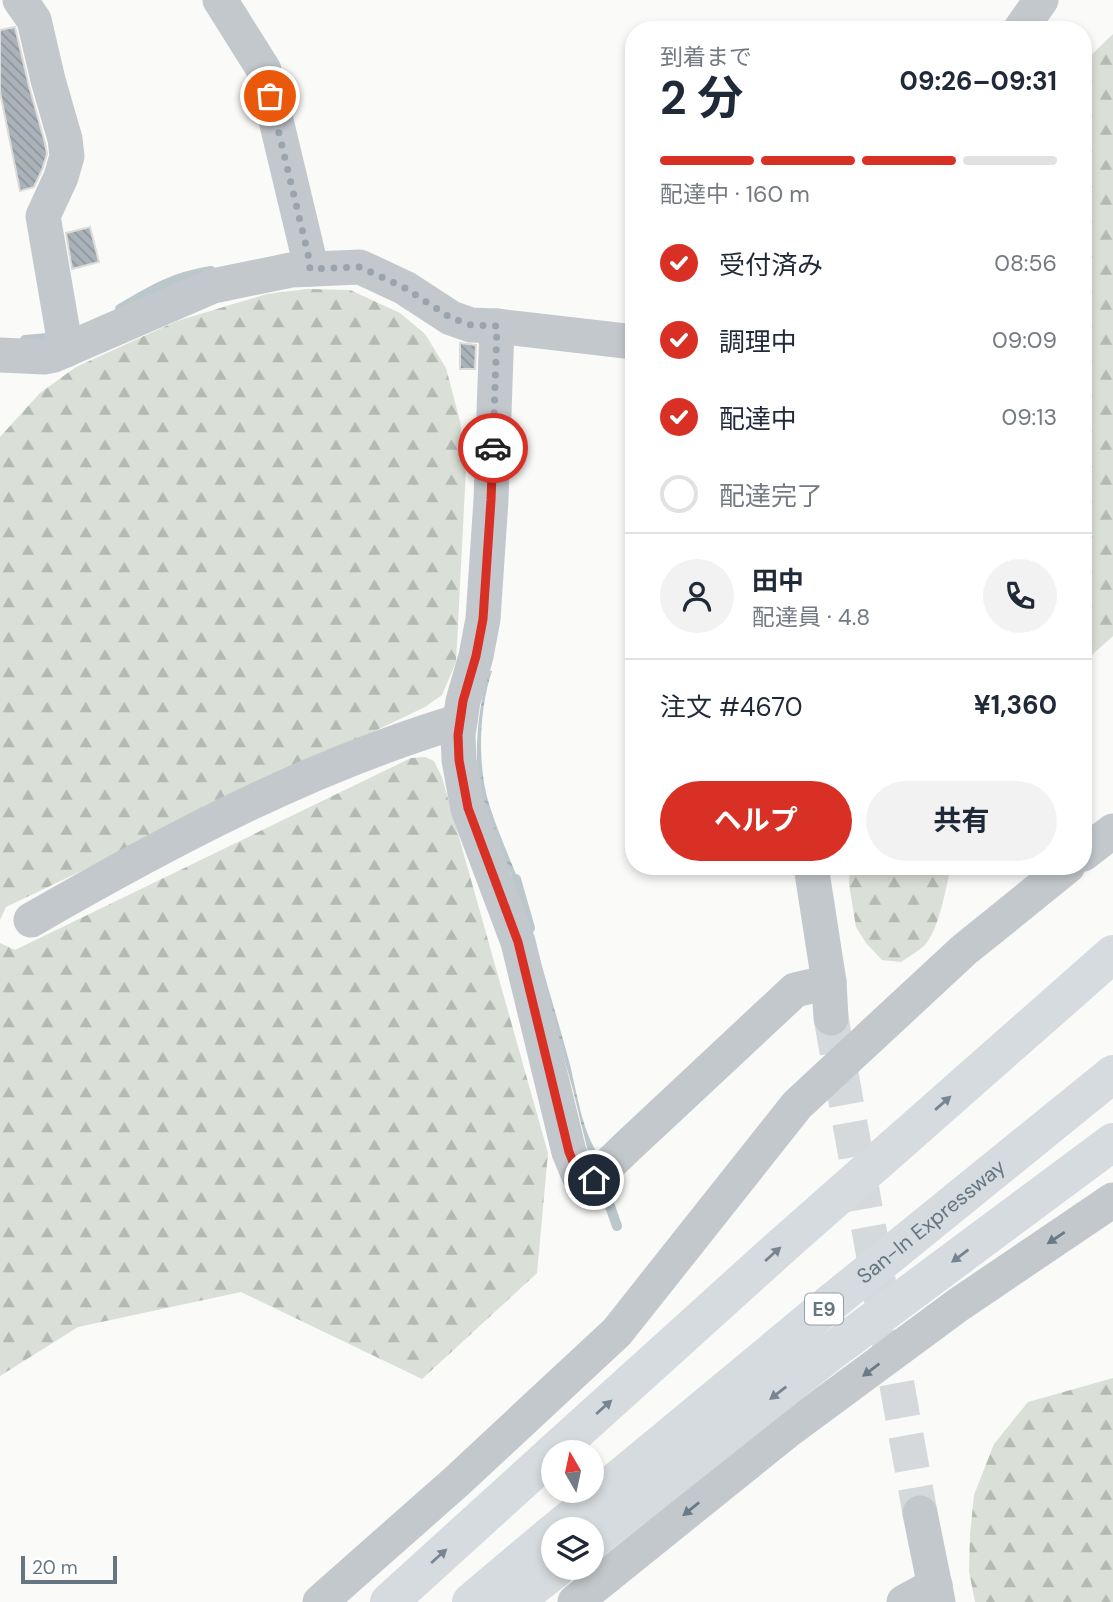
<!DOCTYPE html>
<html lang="ja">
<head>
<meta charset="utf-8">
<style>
	:root { --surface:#fff; --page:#f2f2f3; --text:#1f2937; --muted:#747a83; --line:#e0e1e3; --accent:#d93025 }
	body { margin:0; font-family:"DM Sans","Noto Sans JP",sans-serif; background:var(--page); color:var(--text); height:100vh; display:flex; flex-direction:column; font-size:26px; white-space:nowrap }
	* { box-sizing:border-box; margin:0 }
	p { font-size:23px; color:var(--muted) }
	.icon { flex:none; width:38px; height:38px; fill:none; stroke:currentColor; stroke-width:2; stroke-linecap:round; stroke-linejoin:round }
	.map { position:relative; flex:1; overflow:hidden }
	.side { position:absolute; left:625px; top:21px; width:467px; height:854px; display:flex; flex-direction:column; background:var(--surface); border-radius:28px; box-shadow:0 4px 10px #0003 }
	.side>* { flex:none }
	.needle { width:46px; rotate:351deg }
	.fabs { position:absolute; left:541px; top:1440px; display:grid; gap:14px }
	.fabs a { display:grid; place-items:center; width:63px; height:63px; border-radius:50%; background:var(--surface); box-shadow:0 4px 10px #0003; font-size:35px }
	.scale { position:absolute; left:21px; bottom:18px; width:96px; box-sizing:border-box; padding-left:7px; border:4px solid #657683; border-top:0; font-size:19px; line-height:24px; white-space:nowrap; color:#657683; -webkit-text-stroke:5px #fff; paint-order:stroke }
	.pin { position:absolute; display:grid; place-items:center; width:60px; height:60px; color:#fff; margin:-30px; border:4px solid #fff; border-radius:50%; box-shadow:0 2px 7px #0007 }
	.courier { position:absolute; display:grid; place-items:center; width:70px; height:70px; margin:-35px; border:5px solid #d93025; border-radius:50%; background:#fff; color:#222; box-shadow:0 2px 9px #0007 }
	.head em { font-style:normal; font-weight:700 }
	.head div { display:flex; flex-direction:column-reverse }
	.head { display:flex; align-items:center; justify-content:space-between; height:119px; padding:0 35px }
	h1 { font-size:46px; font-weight:700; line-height:52px }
	.bar { display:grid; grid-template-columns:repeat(4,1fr); gap:10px 7px; align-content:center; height:84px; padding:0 35px }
	.bar i { height:9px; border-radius:5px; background:var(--line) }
	.bar .active { background:var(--accent) }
	.bar p { grid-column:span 4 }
	.line { display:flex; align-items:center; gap:18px; padding:0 35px; border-top:2px solid var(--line) }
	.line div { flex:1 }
	.round { display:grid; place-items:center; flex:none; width:74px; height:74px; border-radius:37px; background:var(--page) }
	ol { padding:0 35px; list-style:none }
	li { display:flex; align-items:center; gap:21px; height:77px }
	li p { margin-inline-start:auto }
	li .icon { padding:7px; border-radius:50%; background:var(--accent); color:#fff; stroke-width:4 }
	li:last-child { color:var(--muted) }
	li i { width:38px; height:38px; border:4px solid var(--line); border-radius:50% }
	.button { display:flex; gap:14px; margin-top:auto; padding:14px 35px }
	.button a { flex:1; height:80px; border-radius:42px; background:var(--accent); color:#fff; font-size:28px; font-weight:700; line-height:80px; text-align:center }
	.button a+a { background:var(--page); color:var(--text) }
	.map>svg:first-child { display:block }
	.forest { fill:url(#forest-firs) }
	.water { fill:url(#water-ripples) }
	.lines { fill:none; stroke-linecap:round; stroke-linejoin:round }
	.stream { stroke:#bbc7cb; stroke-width:10 }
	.building { fill:url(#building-back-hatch); stroke:#dcdcda; stroke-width:2 }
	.minor-tunnel { stroke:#d5d9db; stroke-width:35; stroke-dasharray:35 18; stroke-linecap:butt }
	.minor { stroke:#c3c8cc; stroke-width:35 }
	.highway { stroke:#d6dbdf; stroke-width:38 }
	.oneway { fill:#768591 }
	.oneway2 { fill:#6a7a87 }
	.done { stroke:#99a4ac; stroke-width:7; stroke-dasharray:0 12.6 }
	.route { stroke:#d93025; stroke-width:9 }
	.labels { text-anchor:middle; stroke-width:7; stroke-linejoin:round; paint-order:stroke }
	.shield { fill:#fff; stroke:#939fa8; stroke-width:2 }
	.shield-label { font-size:19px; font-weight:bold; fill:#657683 }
	.street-label { font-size:21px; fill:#657683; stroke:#fff }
</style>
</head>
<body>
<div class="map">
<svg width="1113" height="1602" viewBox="0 0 1113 1602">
	<defs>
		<pattern id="forest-firs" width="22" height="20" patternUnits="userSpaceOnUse" patternTransform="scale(1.75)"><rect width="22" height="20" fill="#dadfd7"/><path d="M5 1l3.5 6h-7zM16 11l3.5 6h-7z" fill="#b4b9b4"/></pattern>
		<pattern id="water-ripples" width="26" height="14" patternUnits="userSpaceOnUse" patternTransform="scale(1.75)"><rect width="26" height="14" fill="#bbc7cb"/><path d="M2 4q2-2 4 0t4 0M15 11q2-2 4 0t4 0" fill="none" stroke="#9ca6aa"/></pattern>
		<pattern id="building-back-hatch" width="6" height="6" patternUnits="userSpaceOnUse" patternTransform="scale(1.75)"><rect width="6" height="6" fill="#aab3b9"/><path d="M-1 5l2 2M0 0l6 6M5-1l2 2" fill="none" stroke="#8e969c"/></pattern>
	</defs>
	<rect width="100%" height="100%" fill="#fafaf8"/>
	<g class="forest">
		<path d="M 1113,34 L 1113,636 L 1083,663 L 1083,63 Z"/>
		<path d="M 307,289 L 350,290 L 400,313 L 425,334 L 446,368 L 460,421 L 466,469 L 456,662 L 442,695 L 425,707 L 6,907 L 0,920 L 0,437 L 40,393 L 76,367 L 177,321 L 267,294 Z"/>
		<path d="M 425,757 L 434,761 L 442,777 L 548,1153 L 537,1273 L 422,1379 L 241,1292 L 78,1327 L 0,1376 L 0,943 L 15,950 L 411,758 Z"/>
		<path d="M 850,866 L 951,866 C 946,887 939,931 924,946 C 917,952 908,957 901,962 L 882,960 L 866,943 L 856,927 L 849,884 Z"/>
		<path d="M 1113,1378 L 1113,1602 L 975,1602 L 969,1571 L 970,1535 L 974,1495 L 994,1444 L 1028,1402 Z"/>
	</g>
	<g class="water">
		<path d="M 488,670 L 492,671 C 479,709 477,765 489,804 C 498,833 511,861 522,889 L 518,891 C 502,850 479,806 477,761 C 476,730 481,700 488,670 Z"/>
		<path d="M 528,916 C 541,965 556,1013 569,1061 C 577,1092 581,1126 597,1153 L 589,1156 L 573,1090 L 525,917 Z"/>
	</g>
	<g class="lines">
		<g class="stream">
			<path d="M 120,309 C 152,290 173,277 211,271"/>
			<path d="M 25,340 L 59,337"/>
			<path d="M 516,879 L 530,928"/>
			<path d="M 606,1195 L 617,1226"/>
		</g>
	</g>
	<g class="building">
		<path d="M 15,27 L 29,86 L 45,143 L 47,154 L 42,170 L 34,187 L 20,191 L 0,92 L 0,30 Z"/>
		<path d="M 90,227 L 99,262 L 72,269 L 66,233 Z"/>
		<path d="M 460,343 L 476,345 L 475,369 L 460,369 Z"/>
	</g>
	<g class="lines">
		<path class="minor-tunnel" d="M 831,1018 L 920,1513"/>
		<g class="minor">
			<path d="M 20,0 L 34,20 L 48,80 L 65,139 L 67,156 L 61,177 L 43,216 L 66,350"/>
			<path d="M 220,0 L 264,70 L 308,254 L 310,269"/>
			<path d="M 1020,30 L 1041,0"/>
			<path d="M 497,326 L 491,500 L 483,619 L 476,656 L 463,701 L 458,735 L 459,760 L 468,809 L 518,942 L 569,1152 L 579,1176 L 585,1181 L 594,1179 L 597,1176 L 627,1147 L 795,990 L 829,982"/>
			<path d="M 0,355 L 44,357 L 54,355 L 213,286 L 291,270 L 360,267 L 405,288 L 451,318 L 471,325 L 497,326 L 634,342"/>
			<path d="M 1083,854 L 1113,831"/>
			<path d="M 811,866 L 829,982 L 831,1018"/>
			<path d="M 31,920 C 168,841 309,766 460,721"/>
			<path d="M 920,1513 L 938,1602"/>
			<path d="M 320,1602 L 457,1481 L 617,1332 L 797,1105 L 964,950 L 1068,866"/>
			<path d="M 575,1602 L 786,1432 L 958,1305 L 1113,1200"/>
			<path d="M 904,1602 L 935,1585"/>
		</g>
		<g class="highway">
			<path d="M 554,1452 L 783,1245 L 1113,954"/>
			<path id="s1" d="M 557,1530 L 832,1302 L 1113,1074"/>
			<path d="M 592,1541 L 828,1354 L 1113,1142"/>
			<path d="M 389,1602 L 553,1453"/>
			<path d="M 471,1602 L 553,1533"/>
			<path d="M 514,1602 L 557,1568"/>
		</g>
	</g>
	<defs><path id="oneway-solid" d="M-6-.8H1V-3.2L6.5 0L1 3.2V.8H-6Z" transform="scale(1.75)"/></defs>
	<g class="oneway">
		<use href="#oneway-solid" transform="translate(943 1103) rotate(-41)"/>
		<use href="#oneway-solid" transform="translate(773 1254) rotate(-42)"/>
		<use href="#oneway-solid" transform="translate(960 1256) rotate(143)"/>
		<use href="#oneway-solid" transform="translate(778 1393) rotate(142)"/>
		<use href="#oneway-solid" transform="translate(604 1407) rotate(-42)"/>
		<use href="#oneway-solid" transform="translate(439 1556) rotate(-42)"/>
	</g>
	<g class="oneway2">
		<use href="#oneway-solid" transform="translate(1056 1238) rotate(146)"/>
		<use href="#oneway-solid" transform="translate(871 1370) rotate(143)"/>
		<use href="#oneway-solid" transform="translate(691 1509) rotate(141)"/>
	</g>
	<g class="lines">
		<path class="done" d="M 270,96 L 308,254 L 310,269 L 360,267 L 405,288 L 451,318 L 471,325 L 497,326 L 493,448"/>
		<path class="route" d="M 493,448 L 491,500 L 483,619 L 476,656 L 463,701 L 458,735 L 459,760 L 468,808 L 518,942 L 569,1152 L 579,1176 L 585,1181 L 594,1180"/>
	</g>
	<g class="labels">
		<rect class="shield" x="805" y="1293.5" width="38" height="31" rx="5"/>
		<g class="shield-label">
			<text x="824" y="1316">E9</text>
		</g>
		<g class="street-label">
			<text dy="7" stroke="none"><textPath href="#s1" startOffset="485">San-In Expressway</textPath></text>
		</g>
	</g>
</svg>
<div class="fabs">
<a><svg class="needle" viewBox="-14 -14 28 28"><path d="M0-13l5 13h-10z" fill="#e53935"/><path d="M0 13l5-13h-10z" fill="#747a83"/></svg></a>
<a><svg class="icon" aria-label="layers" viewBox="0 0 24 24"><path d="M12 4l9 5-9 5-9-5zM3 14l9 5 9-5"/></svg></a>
</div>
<div class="scale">20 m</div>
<div class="pin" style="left:270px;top:96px;background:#ea580c"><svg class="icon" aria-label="bag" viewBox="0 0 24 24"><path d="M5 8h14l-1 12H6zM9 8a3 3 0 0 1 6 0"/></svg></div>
<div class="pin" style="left:594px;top:1180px;background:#1f2937"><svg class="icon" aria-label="home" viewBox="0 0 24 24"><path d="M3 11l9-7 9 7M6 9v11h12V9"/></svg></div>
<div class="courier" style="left:493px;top:448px"><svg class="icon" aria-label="car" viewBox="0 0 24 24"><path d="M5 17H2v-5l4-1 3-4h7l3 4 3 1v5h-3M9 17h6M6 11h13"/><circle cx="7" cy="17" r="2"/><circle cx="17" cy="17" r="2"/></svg></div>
<section class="side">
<div class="head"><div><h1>2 分</h1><p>到着まで</p></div><em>09:26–09:31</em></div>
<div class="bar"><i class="active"></i><i class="active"></i><i class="active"></i><i></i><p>配達中 · 160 m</p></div>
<ol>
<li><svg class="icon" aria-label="check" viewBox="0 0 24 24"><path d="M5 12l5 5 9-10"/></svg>受付済み<p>08:56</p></li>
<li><svg class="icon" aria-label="check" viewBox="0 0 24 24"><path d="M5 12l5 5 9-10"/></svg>調理中<p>09:09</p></li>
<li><svg class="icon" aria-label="check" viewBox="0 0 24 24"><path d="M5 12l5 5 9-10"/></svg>配達中<p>09:13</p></li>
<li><i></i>配達完了</li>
</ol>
<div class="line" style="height:126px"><a class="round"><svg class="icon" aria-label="person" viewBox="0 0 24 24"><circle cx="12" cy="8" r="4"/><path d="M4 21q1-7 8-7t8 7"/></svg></a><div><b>田中</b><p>配達員 · 4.8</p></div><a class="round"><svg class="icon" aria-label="phone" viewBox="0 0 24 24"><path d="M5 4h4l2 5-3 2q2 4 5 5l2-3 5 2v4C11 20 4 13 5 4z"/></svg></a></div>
<div class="line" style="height:91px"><div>注文 #4670</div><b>¥1,360</b></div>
<div class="button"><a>ヘルプ</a><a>共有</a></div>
</section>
</div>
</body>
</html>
